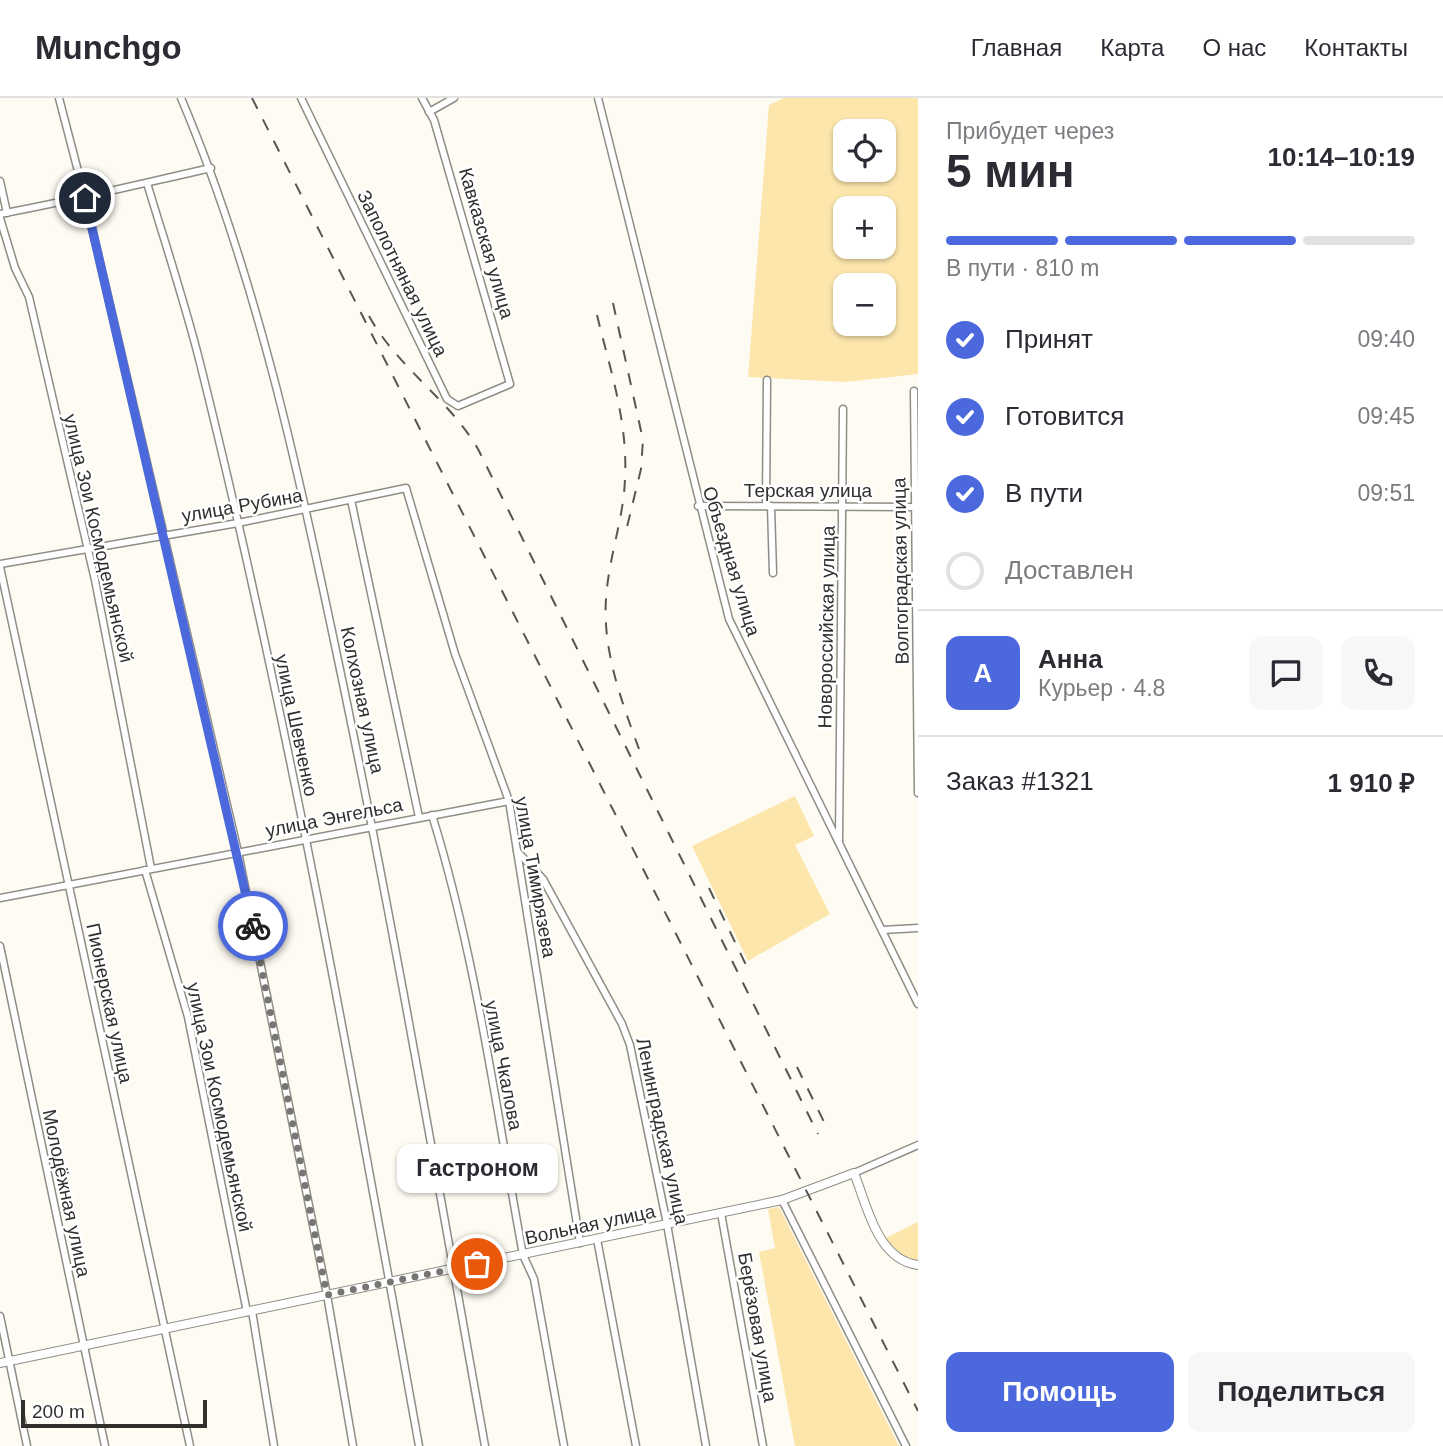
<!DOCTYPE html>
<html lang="ru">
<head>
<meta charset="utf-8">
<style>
	:root { --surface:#fff; --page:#f7f7f7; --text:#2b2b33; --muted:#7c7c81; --line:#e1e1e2; --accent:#4b69dd }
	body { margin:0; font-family:Helvetica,sans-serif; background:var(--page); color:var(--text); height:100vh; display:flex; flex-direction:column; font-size:26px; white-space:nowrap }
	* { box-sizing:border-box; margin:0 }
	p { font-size:23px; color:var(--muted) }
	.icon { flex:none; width:38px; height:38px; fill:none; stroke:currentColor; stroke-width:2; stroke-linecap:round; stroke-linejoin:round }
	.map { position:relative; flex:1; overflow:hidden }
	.side { display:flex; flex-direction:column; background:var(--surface); width:525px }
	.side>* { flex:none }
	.tools { position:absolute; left:833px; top:21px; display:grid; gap:14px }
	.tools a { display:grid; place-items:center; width:63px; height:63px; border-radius:14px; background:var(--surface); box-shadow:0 2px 5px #0004; font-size:35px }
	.scale { position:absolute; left:21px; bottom:18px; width:186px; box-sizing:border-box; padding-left:7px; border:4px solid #302f2c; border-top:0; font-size:19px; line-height:24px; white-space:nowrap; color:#302f2c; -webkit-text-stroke:5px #fff; paint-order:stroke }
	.pin { position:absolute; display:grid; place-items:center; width:60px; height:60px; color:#fff; margin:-30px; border:4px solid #fff; border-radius:50%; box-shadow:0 2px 7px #0007 }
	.courier { position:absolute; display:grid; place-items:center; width:70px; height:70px; margin:-35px; border:5px solid #4b69dd; border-radius:50%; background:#fff; color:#222; box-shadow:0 2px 9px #0007 }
	.bubble { position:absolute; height:49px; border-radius:14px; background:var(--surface); box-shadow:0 2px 5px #0004; font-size:23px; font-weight:700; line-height:49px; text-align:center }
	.headline em { font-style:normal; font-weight:700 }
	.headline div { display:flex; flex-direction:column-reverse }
	.headline { display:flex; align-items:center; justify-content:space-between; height:119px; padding:0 28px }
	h1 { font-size:46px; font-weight:700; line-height:52px }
	.bar { display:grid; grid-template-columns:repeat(4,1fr); gap:10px 7px; align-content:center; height:84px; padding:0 28px }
	.bar i { height:9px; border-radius:5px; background:var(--line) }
	.bar .selected { background:var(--accent) }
	.bar p { grid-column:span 4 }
	.line { display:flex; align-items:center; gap:18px; padding:0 28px; border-top:2px solid var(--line) }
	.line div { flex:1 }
	.round { display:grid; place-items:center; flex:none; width:74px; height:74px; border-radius:14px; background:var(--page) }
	ol { padding:0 28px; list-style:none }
	li { display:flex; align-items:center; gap:21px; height:77px }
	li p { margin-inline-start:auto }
	li .icon { padding:7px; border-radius:50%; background:var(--accent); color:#fff; stroke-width:4 }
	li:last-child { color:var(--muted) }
	li i { width:38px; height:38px; border:4px solid var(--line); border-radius:50% }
	.button { display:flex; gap:14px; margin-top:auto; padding:14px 28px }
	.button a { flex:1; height:80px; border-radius:14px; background:var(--accent); color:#fff; font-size:28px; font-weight:700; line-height:80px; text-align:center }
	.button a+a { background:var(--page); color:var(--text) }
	header { display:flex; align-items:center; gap:42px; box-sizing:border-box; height:98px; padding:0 35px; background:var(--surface); border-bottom:2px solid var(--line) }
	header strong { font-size:33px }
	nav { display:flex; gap:38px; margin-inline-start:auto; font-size:24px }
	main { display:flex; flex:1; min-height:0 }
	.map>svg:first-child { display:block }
	.green { fill:#fce6ac; fill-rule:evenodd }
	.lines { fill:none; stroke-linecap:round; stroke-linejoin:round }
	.minor-casing { stroke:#8f8d86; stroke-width:9 }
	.major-casing { stroke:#8f8d86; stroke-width:10 }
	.minor { stroke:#fff; stroke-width:6 }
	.major { stroke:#fff; stroke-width:8 }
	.rail { stroke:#575652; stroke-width:2; stroke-dasharray:12 12; stroke-linecap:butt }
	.done { stroke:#787672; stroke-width:7; stroke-dasharray:0 12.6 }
	.route { stroke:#4b69dd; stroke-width:9 }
	.labels { text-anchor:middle; stroke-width:5; stroke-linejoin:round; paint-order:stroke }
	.street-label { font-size:19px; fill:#302f2c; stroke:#fff }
</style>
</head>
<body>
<header>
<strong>Munchgo</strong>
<nav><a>Главная</a><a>Карта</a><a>О нас</a><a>Контакты</a></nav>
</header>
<main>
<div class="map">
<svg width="918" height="1348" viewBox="0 0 918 1348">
	<rect width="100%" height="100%" fill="#fefbf3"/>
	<g class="green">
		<path d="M 784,0 L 918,0 L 918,276 L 845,284 L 748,279 L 769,7 ZM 845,33 L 884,33 L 884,72 L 845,72 ZM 845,110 L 884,110 L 884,149 L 845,149 ZM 845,187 L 884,187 L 884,226 L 845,226 Z"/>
		<path d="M 795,698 L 814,738 L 795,747 L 830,816 L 748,863 L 692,748 Z"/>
		<path d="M 779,1109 L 899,1348 L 795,1348 L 759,1154 L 775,1150 L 768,1111 Z"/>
		<path d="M 918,1124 L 918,1162 C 900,1159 893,1157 886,1140 Z"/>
	</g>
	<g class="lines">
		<g class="minor-casing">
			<g id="minor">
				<path d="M 59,0 L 85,100 L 238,754 L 327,1197 L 353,1348"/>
				<path d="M 181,0 C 256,176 299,375 338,562 C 393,823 438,1086 485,1348"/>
				<path d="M 301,0 L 447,301 L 458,308 L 510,286 L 434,22 L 422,0"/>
				<path d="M 598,0 L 729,521 L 918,906"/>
				<path d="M 429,14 L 454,0"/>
				<path d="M 0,83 L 7,115"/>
				<path d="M 147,85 C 165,145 185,205 200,265 C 289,622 354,986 419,1348"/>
				<path d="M 0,116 C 71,103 140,86 211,70"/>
				<path d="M 0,120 L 15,170 L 29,199 L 95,482 L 151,770"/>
				<path d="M 914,293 L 918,695"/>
				<path d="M 351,402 L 419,719"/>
				<path d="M 766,407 L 767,282"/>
				<path d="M 698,408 L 916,409"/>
				<path d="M 771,408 L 773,475"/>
				<path d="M 0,466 L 238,425 L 406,390 L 455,556 L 509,703 L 580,1145"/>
				<path d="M 0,469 L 190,1348"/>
				<path d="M 432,717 C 476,859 496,1010 523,1157 L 534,1181 L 564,1348"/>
				<path d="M 839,743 L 843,311"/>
				<path d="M 517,753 L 543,781 L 622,926 L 630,947 L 667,1126 L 706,1348"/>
				<path d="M 145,772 L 188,919 L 247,1214"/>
				<path d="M 0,800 L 509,703"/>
				<path d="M 882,832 L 918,830"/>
				<path d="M 0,848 L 105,1348"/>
				<path d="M 854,1075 L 918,1047"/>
				<path d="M 782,1102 L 906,1348"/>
				<path d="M 721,1115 L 763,1348"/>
				<path d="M 597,1141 L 636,1348"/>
				<path d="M 252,1213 L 274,1348"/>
				<path d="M 0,1218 L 27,1348"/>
			</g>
		</g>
		<g class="major-casing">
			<path id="major" d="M 0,1265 L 782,1102 L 854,1075 C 867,1107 877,1162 918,1167"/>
		</g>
		<use href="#minor" class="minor"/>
		<use href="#major" class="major"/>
		<g class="rail">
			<path d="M 252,0 L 918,1313"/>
			<path d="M 613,205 L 643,342 L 641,371 L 627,429"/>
			<path d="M 597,217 C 610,271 628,324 625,380 C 624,417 611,453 607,490 C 600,546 620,599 639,651"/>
			<path d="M 369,218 C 397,269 449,301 478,351 L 818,1036"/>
			<path d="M 709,790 L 747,869"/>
			<path d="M 797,969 L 828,1032"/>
		</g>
	</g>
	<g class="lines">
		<path class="done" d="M 253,828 L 327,1197 L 477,1166"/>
		<path class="route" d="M 85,100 L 253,828"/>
	</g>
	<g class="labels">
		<g class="street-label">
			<text transform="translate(487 145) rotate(74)" y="7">Кавказская улица</text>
			<text transform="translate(403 175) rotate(64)" y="7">Заполотняная улица</text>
			<text x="808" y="399">Терская улица</text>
			<text transform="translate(242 407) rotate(-10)" y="7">улица Рубина</text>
			<text transform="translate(99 440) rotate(77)" y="7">улица Зои Космодемьянской</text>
			<text transform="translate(732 463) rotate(73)" y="7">Объездная улица</text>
			<text transform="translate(900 473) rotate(-91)" y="7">Волгоградская улица</text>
			<text transform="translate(826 529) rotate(-89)" y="7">Новороссийская улица</text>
			<text transform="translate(363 602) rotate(78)" y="7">Колхозная улица</text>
			<text transform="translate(297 627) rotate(78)" y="7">улица Шевченко</text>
			<text transform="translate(334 719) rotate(-11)" y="7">улица Энгельса</text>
			<text transform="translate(536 779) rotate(80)" y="7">улица Тимирязева</text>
			<text transform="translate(110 905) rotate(78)" y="7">Пионерская улица</text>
			<text transform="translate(504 967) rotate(79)" y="7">улица Чкалова</text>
			<text transform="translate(220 1009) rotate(78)" y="7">улица Зои Космодемьянской</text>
			<text transform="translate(663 1033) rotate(78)" y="7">Ленинградская улица</text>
			<text transform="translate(67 1095) rotate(78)" y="7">Молодёжная улица</text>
			<text transform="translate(590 1126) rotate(-12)" y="7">Вольная улица</text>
			<text transform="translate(758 1229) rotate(80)" y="7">Берёзовая улица</text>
		</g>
	</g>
</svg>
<div class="tools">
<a><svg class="icon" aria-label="locate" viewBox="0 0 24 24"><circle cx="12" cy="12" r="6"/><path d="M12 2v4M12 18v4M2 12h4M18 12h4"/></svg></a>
<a>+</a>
<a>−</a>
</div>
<div class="scale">200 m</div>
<div class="pin" style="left:477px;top:1166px;background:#ea580c"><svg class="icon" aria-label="bag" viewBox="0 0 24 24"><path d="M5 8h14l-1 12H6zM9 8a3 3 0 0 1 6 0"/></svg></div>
<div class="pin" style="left:85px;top:100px;background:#1f2937"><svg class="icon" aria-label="home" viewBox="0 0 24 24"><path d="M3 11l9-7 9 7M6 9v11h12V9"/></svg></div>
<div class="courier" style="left:253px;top:828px"><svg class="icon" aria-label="bike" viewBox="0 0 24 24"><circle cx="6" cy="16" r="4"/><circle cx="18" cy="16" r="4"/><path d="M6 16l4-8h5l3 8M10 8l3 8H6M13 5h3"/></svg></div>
<div class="bubble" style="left:397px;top:1046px;width:161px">Гастроном</div>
</div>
<section class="side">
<div class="headline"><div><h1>5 мин</h1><p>Прибудет через</p></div><em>10:14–10:19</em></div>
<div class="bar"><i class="selected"></i><i class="selected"></i><i class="selected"></i><i></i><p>В пути · 810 m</p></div>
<ol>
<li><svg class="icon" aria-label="check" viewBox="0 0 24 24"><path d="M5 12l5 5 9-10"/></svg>Принят<p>09:40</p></li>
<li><svg class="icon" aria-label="check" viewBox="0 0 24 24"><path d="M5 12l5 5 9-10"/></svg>Готовится<p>09:45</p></li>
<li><svg class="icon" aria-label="check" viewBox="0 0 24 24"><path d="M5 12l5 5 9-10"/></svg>В пути<p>09:51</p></li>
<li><i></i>Доставлен</li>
</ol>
<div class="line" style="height:126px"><b class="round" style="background:var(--accent);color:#fff">А</b><div><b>Анна</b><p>Курьер · 4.8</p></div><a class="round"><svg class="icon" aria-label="chat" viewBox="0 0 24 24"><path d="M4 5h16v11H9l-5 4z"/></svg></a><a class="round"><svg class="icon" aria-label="phone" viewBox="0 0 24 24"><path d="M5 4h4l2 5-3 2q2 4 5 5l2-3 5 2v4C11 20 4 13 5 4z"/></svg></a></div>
<div class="line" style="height:91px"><div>Заказ #1321</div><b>1 910 ₽</b></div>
<div class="button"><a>Помощь</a><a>Поделиться</a></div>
</section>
</main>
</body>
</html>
